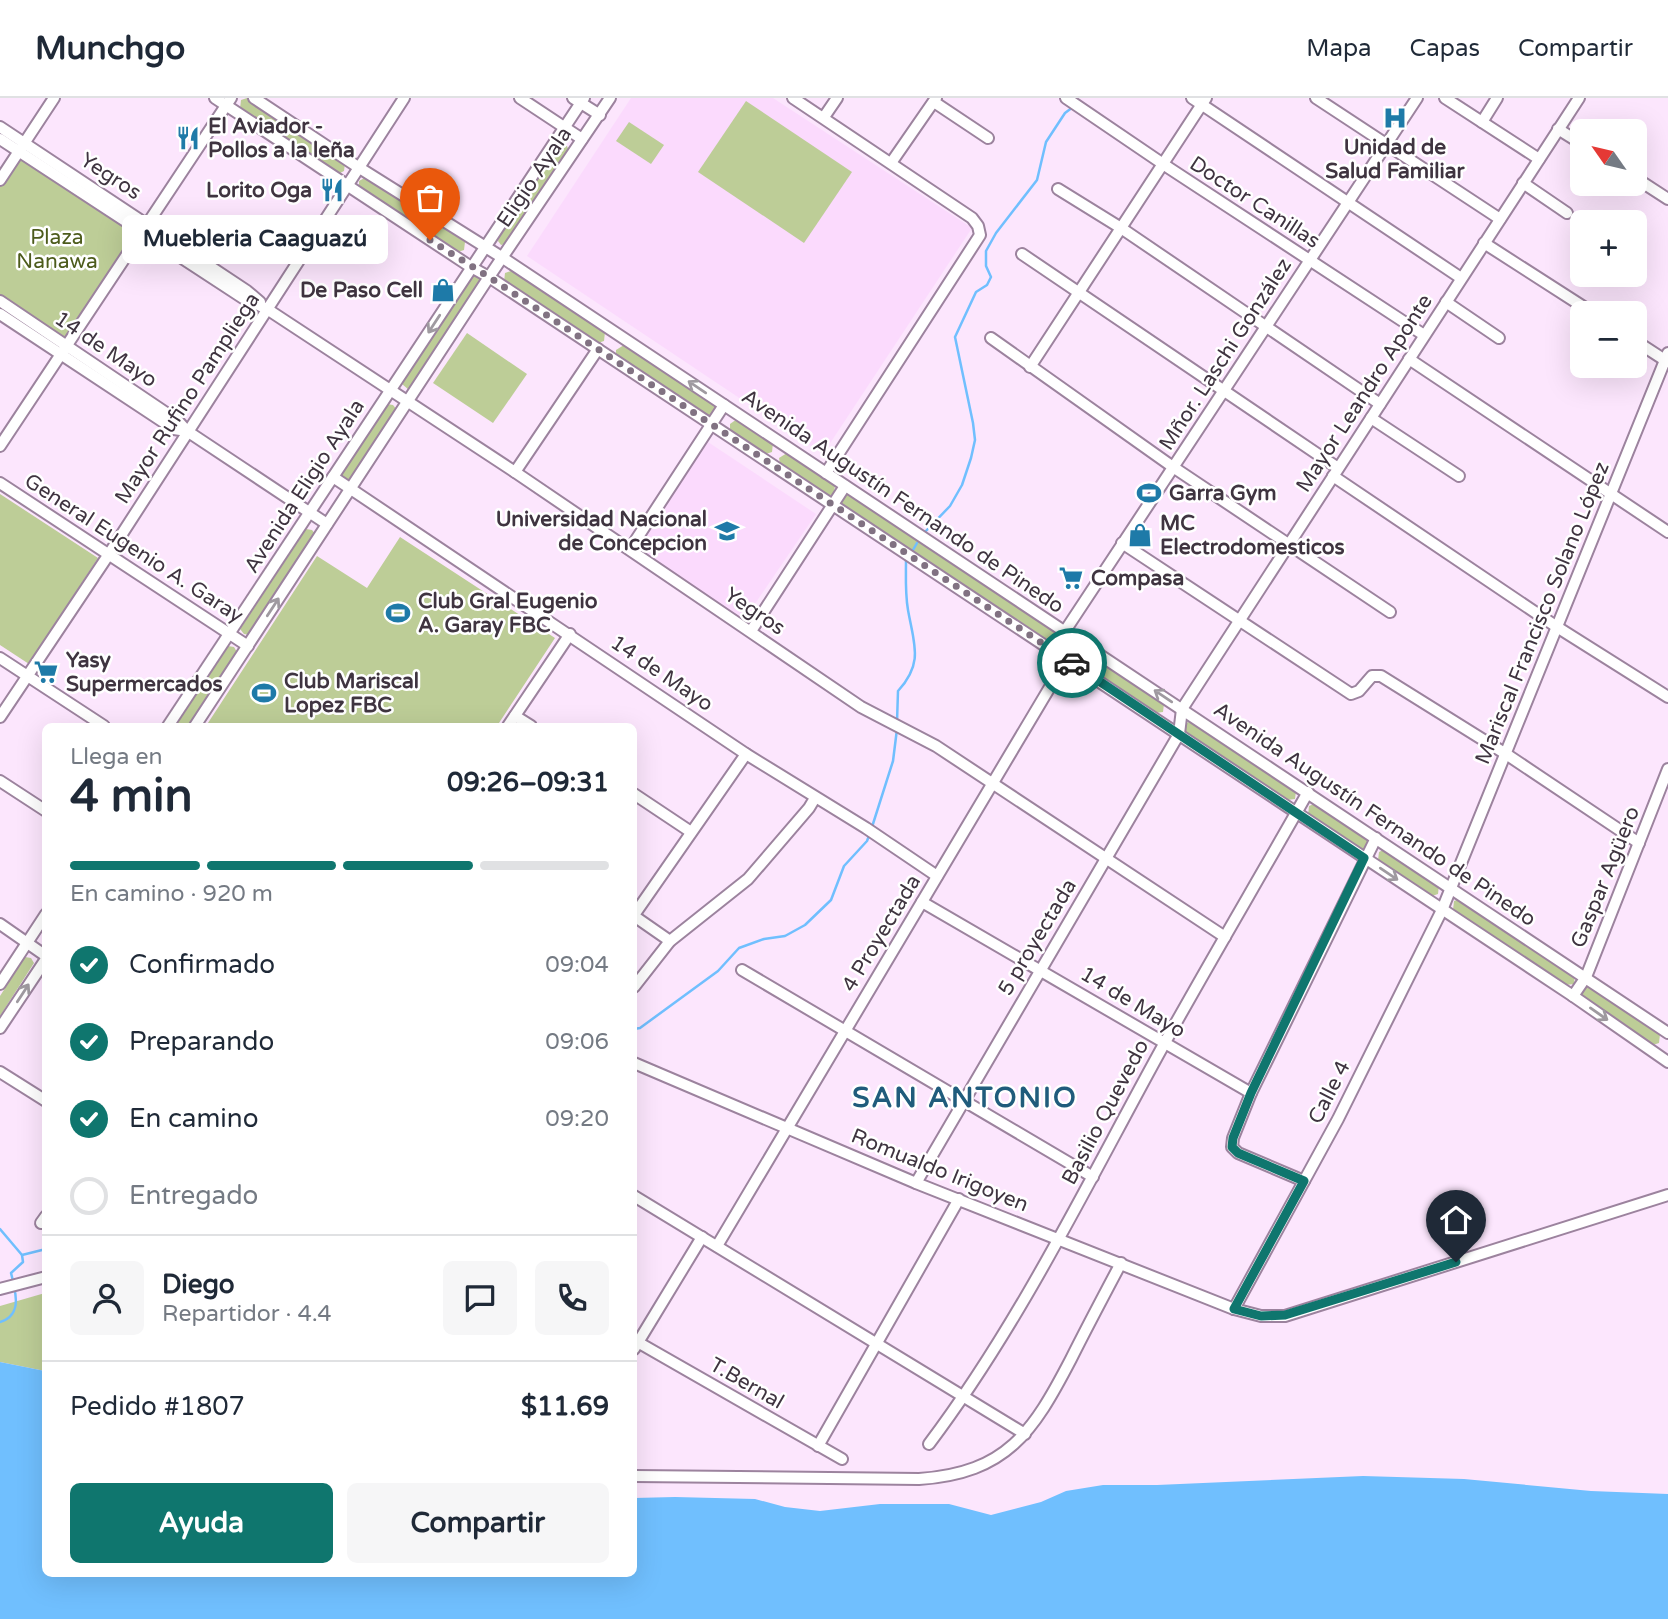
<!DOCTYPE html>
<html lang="es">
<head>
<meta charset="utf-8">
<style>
	:root { --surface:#fff; --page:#f6f6f7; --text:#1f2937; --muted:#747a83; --line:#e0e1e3; --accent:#0f766e }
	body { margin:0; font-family:"Varela Round",sans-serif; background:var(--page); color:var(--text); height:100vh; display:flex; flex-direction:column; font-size:26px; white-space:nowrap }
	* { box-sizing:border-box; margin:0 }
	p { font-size:23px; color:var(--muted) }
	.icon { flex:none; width:38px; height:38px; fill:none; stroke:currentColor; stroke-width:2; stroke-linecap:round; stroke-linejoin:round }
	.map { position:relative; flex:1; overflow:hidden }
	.sheet { position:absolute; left:42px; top:625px; width:595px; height:854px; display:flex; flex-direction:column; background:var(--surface); border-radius:10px; box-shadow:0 7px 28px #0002 }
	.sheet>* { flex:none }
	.needle { width:46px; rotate:304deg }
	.buttons { position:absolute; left:1570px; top:21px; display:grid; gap:14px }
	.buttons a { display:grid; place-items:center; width:77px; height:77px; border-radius:10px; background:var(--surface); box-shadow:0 7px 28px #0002; font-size:35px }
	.pin { position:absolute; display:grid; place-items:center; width:60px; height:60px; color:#fff; margin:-72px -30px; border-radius:50% 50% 50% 0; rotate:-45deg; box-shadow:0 0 7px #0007 }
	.pin .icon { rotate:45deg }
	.courier { position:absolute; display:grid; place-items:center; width:70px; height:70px; margin:-35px; border:5px solid #0f766e; border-radius:50%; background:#fff; color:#222; box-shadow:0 2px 9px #0007 }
	.bubble { position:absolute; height:49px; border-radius:10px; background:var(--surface); box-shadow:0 7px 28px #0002; font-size:23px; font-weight:700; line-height:49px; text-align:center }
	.head em { font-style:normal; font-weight:700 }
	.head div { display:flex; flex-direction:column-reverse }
	.head { display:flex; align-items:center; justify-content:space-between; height:119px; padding:0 28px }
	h1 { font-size:46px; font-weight:700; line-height:52px }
	.bar { display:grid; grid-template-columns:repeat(4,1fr); gap:10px 7px; align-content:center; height:84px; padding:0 28px }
	.bar i { height:9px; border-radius:5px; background:var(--line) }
	.bar .selected { background:var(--accent) }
	.bar p { grid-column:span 4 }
	.line { display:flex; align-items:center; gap:18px; padding:0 28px; border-top:2px solid var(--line) }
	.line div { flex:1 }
	.round { display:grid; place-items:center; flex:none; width:74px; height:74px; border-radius:10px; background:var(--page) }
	ol { padding:0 28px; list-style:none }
	li { display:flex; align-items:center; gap:21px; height:77px }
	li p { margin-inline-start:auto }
	li .icon { padding:7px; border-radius:50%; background:var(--accent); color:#fff; stroke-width:4 }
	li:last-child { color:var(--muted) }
	li i { width:38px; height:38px; border:4px solid var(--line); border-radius:50% }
	.cta { display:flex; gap:14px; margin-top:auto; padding:14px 28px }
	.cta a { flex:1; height:80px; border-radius:10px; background:var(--accent); color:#fff; font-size:28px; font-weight:700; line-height:80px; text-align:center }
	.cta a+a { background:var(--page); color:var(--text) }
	header { display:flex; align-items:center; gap:42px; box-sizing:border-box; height:98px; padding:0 35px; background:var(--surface); border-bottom:2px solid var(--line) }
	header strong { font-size:33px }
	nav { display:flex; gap:38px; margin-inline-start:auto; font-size:24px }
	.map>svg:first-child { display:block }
	.built { fill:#fbdafd }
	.green { fill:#bdcd97 }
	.water { fill:#70bffe }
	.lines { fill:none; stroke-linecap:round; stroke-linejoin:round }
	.stream { stroke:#70bffe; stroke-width:2.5 }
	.minor-casing { stroke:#9c839e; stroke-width:14 }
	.minor { stroke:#fff; stroke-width:10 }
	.oneway { stroke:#9f9aa0 }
	.done { stroke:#817282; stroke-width:7; stroke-dasharray:0 12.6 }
	.route { stroke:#0f766e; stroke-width:9 }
	.labels { text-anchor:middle; stroke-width:5; stroke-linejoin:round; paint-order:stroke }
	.poi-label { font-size:21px; font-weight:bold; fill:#3f3440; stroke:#fff; text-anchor:start }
	.street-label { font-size:21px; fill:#3f3440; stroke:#fff }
	.park-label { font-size:21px; fill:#4d5c1c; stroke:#fff }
	.district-label { font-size:28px; font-weight:bold; letter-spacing:2px; fill:#205c7c; stroke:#fff }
</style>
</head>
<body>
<header>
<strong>Munchgo</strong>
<nav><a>Mapa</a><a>Capas</a><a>Compartir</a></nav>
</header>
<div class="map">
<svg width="1668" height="1521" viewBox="0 0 1668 1521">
	<rect width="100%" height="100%" fill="#fce6fd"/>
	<g class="built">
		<path d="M 631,0 L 773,0 L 972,130 L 823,356 L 527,158 Z"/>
		<path d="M 708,344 L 816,416 L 744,522 L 638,450 Z"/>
	</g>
	<g class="green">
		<path d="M 247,0 L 345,65 L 344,73 L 338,76 L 240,11 L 241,2 Z"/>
		<path d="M 746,3 L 852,74 L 804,145 L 698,74 Z"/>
		<path d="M 629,24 L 664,47 L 651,66 L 616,43 Z"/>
		<path d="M 563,47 L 567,48 L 569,53 L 505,146 L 501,147 L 498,143 L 499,139 L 559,49 Z"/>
		<path d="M 20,59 L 135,135 L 63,242 L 0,199 L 0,89 Z"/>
		<path d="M 366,79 L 465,144 L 464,152 L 458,154 L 359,90 L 359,83 Z"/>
		<path d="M 511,173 L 605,234 L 604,243 L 598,245 L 504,184 L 505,175 Z"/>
		<path d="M 474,176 L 482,183 L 409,292 L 402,286 Z"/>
		<path d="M 467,235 L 527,276 L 493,325 L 433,285 Z"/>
		<path d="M 624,247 L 715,307 L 715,311 L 711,318 L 708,318 L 616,258 L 616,252 Z"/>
		<path d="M 387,306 L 393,307 L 397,312 L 350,383 L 341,380 L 340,377 Z"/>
		<path d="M 737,321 L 773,345 L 772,354 L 766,356 L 730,332 L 730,326 Z"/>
		<path d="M 787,355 L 835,387 L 834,396 L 828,398 L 780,366 L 779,360 Z"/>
		<path d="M 0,396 L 98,460 L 29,566 L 0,547 Z"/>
		<path d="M 849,396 L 1056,532 L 1055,541 L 1048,542 L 842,407 L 841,401 Z"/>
		<path d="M 306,431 L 312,432 L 316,437 L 250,537 L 244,536 L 240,531 Z"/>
		<path d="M 400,439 L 555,540 L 497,628 L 206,628 L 317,458 L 367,490 Z"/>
		<path d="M 228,548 L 234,549 L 237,554 L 189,628 L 175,628 Z"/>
		<path d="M 1081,549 L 1164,606 L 1163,614 L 1155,615 L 1074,560 L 1074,557 Z"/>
		<path d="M 1192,623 L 1296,693 L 1295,701 L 1287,702 L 1185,634 L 1186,625 Z"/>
		<path d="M 1314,706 L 1368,742 L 1369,746 L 1365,752 L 1362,753 L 1308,717 L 1309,708 Z"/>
		<path d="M 1385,751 L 1439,787 L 1438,796 L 1432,798 L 1378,762 L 1379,754 Z"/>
		<path d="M 1460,801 L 1575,877 L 1574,886 L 1566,887 L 1453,812 L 1454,803 Z"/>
		<path d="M 25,859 L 31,860 L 34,865 L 0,918 L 0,898 Z"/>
		<path d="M 1589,888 L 1660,936 L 1659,945 L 1653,947 L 1582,899 L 1582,893 Z"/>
		<path d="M 45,1195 L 45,1273 L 0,1264 L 0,1208 Z"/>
	</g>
	<path class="water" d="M 0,1264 L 45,1273 L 46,1475 L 634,1475 L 634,1400 L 675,1399 L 755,1401 L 785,1409 L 820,1413 L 880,1406 L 949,1406 L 991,1417 L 1041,1404 L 1066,1393 L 1103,1387 L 1157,1387 L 1363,1378 L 1464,1381 L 1591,1393 L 1668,1396 L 1668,1521 L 0,1521 Z"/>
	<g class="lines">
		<g class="stream">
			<path d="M 924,435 L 950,408 L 962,387 L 971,360 L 975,342 L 973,325 L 955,239 L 976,194 L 987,187 L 991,179 L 986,168 L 986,153 L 996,135 L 1037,82 L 1046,44 L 1065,15 L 1073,9"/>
			<path d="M 913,452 L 917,445"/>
			<path d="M 897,624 L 898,593 C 924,565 914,546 908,512 C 905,495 906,479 906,462"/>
			<path d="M 872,729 L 893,663 L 897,631"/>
			<path d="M 634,931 L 640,930 L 718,873 L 739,850 L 764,841 L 785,838 L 805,827 L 831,802 L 844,768 L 867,743 L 870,735"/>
			<path d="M 0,1131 L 22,1157 L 23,1164 L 11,1175 L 13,1183"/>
			<path d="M 22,1157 L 46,1151"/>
			<path d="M 0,1224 C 17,1219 18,1205 14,1189"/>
		</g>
		<g class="minor-casing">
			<g id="minor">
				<path d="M 215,0 L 471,169 L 489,179 L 1573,898 L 1668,964"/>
				<path d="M 254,0 L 358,69 L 503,160 L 1668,935"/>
				<path d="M 520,0 L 582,41"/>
				<path d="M 573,0 L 600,17"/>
				<path d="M 793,0 L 972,120 L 978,128 L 980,137 L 826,375"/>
				<path d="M 1066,0 L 1169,70 L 1424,237"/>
				<path d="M 1192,0 L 1461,180"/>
				<path d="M 1316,0 L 1500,121"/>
				<path d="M 1445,0 L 1539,61"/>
				<path d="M 934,4 L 988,40"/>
				<path d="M 824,19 L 837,0"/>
				<path d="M 1482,24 L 1497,0"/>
				<path d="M 0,29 L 247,193 L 260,204"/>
				<path d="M 1558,31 L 1582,46"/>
				<path d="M 0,41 L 243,200 L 267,211 L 515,374 L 861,609 L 936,648 L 1225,839"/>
				<path d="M 891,65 L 936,0"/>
				<path d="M 1634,79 L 1668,101"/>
				<path d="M 0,82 L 54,0"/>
				<path d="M 1523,85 L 1567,115"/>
				<path d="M 1058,91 L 1121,130 L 1380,306"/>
				<path d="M 1484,145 L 1593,215"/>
				<path d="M 1022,156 L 1338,370"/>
				<path d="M 0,203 L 178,323 L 187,333 L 327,426"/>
				<path d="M 1446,204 L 1499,240"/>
				<path d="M 0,216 L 174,331 L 187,333"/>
				<path d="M 991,240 L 1173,369 L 1390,514"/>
				<path d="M 1634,242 L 1668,264"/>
				<path d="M 1409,261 L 1668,434"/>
				<path d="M 1030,269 L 1206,0"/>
				<path d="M 1371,320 L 1459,378"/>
				<path d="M 0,348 L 231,0"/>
				<path d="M 515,374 L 598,251"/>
				<path d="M 1333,378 L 1557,529 L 1668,599"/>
				<path d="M 333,379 L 746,656 L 866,730 L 937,778"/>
				<path d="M 0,385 L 248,548"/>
				<path d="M 1122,445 L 1351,596 L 1359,593 L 1372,578 L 1381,578 L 1506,656 L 1639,745"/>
				<path d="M 630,451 L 724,307"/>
				<path d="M 751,533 L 845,388"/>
				<path d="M 1065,533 L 1417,0"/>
				<path d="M 0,560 L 104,628"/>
				<path d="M 515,618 L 531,628"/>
				<path d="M 0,619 L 109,456 L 404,0"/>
				<path d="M 168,628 L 584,0"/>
				<path d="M 195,628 L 489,179 L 610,0"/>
				<path d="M 508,628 L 570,536"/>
				<path d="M 0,683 L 46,713"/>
				<path d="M 634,696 L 691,734"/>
				<path d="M 922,804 L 1251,995"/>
				<path d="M 634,817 L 746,656"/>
				<path d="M 634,818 L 670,843"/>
				<path d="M 0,826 L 46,858"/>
				<path d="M 742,872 L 1093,1079"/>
				<path d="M 0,886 L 46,816"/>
				<path d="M 634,889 L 670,843 L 748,781 L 809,710 L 815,700"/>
				<path d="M 1573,898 L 1586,879 L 1668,671"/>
				<path d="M 0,930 L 46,861"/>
				<path d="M 634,965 L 916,1085 L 1234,1211 L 1261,1218 L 1285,1218 L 1668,1097"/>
				<path d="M 0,974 L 46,1003"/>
				<path d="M 1304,1083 L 1238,1055 L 1232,1049 L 1233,1040 L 1251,995 L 1376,740"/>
				<path d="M 916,1085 L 1179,636 L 1182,611 L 1579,0"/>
				<path d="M 634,1098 L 1025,1336"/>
				<path d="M 41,1125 L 46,1118"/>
				<path d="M 717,1148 L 1078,542"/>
				<path d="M 0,1191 L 46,1179"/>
				<path d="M 1234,1211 L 1338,1021 L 1442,812 L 1668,255"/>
				<path d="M 634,1242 L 842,1361"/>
				<path d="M 634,1251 L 702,1139"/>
				<path d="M 929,1346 C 1021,1224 1089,1082 1163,948 C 1210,863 1260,779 1308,694"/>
				<path d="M 818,1348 L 959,1101"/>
				<path d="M 634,1378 L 919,1381 C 1007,1375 1033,1334 1071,1261 C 1087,1229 1104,1197 1121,1165"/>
			</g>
		</g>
		<use href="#minor" class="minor"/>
	</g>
	<defs><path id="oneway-shaft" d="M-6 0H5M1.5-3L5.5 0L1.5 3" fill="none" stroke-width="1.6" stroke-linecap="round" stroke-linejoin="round" transform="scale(1.75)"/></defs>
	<g class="oneway">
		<use href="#oneway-shaft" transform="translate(434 226) rotate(123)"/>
		<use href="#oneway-shaft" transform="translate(697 289) rotate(-146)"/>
		<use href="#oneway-shaft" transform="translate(273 509) rotate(-57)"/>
		<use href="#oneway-shaft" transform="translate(1163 598) rotate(-146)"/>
		<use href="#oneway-shaft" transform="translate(1389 776) rotate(34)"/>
		<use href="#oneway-shaft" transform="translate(23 895) rotate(-57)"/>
		<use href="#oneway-shaft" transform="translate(1599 916) rotate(35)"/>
	</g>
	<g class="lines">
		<path class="done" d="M 430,142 L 489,179 L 1072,565"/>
		<path class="route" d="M 1072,565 L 1364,760 L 1251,995 L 1233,1040 L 1232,1049 L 1238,1055 L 1304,1083 L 1234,1211 L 1261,1218 L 1285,1217 L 1456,1164"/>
	</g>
	<defs>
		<g id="hospital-bare" transform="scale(1.89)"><path d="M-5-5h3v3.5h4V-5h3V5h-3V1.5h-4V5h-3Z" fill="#1e7aa8" stroke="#fff" stroke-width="2.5" paint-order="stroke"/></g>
		<g id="restaurant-bare" transform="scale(1.89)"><path d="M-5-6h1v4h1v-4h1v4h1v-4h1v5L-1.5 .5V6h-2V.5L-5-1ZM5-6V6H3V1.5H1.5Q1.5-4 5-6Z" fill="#1e7aa8" stroke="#fff" stroke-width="2.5" paint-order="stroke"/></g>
		<g id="shop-bare" transform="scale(1.89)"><path d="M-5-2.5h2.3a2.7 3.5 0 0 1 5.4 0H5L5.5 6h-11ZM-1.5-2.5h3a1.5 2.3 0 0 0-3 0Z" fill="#1e7aa8" stroke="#fff" stroke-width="2.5" paint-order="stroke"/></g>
		<g id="stadium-bare" transform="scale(1.89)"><path d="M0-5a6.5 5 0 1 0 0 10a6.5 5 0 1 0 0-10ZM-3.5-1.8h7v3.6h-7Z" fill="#1e7aa8" stroke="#fff" stroke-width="2.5" paint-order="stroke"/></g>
		<g id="university-bare" transform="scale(1.89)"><path d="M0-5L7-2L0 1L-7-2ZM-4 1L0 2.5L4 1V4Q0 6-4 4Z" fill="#1e7aa8" stroke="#fff" stroke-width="2.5" paint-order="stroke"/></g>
		<g id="supermarket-bare" transform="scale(1.89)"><path d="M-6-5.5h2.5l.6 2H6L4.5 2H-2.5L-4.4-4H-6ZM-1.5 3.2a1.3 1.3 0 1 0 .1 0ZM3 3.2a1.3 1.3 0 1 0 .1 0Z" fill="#1e7aa8" stroke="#fff" stroke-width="2.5" paint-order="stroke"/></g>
	</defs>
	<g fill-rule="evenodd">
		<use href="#hospital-bare" x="1395" y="20"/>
		<use href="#restaurant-bare" x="188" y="40"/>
		<use href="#restaurant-bare" x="332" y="92"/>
		<use href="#shop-bare" x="443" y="192"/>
		<use href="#stadium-bare" x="1149" y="395"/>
		<use href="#university-bare" x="727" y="433"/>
		<use href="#shop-bare" x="1140" y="437"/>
		<use href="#supermarket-bare" x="1071" y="480"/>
		<use href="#stadium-bare" x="398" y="515"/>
		<use href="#supermarket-bare" x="46" y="574"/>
		<use href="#stadium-bare" x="264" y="595"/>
	</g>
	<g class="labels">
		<g class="poi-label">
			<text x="208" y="35">El Aviador -<tspan x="208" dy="24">Pollos a la leña</tspan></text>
			<text x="1395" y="56" text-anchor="middle">Unidad de<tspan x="1395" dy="24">Salud Familiar</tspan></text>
			<text x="312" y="99" text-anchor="end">Lorito Oga</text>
			<text x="423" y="199" text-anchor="end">De Paso Cell</text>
			<text x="1169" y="402">Garra Gym</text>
			<text x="707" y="428" text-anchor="end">Universidad Nacional<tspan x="707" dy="24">de Concepcion</tspan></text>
			<text x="1160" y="432">MC<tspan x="1160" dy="24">Electrodomesticos</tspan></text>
			<text x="1091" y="487">Compasa</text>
			<text x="418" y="510">Club Gral Eugenio<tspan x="418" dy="24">A. Garay FBC</tspan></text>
			<text x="66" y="569">Yasy<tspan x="66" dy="24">Supermercados</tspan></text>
			<text x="284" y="590">Club Mariscal<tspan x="284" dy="24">Lopez FBC</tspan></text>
		</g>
		<g class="street-label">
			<text transform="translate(111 78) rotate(33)" y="7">Yegros</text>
			<text transform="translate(534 79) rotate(-56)" y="7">Eligio Ayala</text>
			<text transform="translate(1255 104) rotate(33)" y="7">Doctor Canillas</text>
			<text transform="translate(106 251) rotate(34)" y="7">14 de Mayo</text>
			<text transform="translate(1225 256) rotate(-57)" y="7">Mñor. Laschi González</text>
			<text transform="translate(1364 295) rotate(-57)" y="7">Mayor Leandro Aponte</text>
			<text transform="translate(187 300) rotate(-57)" y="7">Mayor Rufino Pampliega</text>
			<text transform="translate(304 388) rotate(-57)" y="7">Avenida Eligio Ayala</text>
			<text transform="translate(903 403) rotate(34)" y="7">Avenida Augustín Fernando de Pinedo</text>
			<text transform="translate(134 450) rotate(33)" y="7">General Eugenio A. Garay</text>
			<text transform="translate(755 513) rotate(34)" y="7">Yegros</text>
			<text transform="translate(1542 515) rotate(-68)" y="7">Mariscal Francisco Solano López</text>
			<text transform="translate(662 575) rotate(34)" y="7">14 de Mayo</text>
			<text transform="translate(1375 716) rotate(34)" y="7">Avenida Augustín Fernando de Pinedo</text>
			<text transform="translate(1605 779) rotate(-68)" y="7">Gaspar Agüero</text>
			<text transform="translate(881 835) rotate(-59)" y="7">4 Proyectada</text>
			<text transform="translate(1037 839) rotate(-59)" y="7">5 proyectada</text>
			<text transform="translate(1133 904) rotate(31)" y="7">14 de Mayo</text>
			<text transform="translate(1329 994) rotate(-63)" y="7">Calle 4</text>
			<text transform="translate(1105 1014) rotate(-62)" y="7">Basilio Quevedo</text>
			<text transform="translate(940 1072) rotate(22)" y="7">Romualdo Irigoyen</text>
			<text transform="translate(747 1285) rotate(30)" y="7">T.Bernal</text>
		</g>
		<g class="park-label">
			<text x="57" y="146">Plaza<tspan x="57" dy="24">Nanawa</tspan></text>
		</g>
		<g class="district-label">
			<text x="965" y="1009">SAN ANTONIO</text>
		</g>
	</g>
</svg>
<div class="buttons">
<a><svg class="needle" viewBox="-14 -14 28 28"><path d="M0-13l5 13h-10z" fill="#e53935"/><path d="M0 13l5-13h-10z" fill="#747a83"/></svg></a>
<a>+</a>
<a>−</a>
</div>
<div class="pin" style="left:430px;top:142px;background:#ea580c"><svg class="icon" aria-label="bag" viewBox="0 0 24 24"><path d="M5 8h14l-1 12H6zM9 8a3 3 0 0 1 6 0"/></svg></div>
<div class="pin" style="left:1456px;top:1164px;background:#1f2937"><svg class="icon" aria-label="home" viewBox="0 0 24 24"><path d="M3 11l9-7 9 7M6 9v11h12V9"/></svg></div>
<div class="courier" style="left:1072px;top:565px"><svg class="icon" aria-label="car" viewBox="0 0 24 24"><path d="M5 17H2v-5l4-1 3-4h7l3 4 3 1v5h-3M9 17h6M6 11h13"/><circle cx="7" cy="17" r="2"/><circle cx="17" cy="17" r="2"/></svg></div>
<div class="bubble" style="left:122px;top:117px;width:266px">Muebleria Caaguazú</div>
<section class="sheet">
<div class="head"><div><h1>4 min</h1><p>Llega en</p></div><em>09:26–09:31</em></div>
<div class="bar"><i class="selected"></i><i class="selected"></i><i class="selected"></i><i></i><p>En camino · 920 m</p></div>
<ol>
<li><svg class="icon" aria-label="check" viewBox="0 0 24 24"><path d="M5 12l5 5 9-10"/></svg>Confirmado<p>09:04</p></li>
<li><svg class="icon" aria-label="check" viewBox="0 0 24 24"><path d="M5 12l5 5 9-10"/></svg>Preparando<p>09:06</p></li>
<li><svg class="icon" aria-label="check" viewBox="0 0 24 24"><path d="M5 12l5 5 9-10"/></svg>En camino<p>09:20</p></li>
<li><i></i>Entregado</li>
</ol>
<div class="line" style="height:126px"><a class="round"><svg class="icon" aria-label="person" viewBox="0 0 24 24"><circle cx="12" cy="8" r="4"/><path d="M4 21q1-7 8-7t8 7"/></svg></a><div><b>Diego</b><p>Repartidor · 4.4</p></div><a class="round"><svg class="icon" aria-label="chat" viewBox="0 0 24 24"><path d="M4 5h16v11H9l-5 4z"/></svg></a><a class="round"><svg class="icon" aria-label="phone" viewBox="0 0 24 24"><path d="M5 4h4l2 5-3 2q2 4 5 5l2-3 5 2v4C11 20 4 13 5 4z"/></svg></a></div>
<div class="line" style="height:91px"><div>Pedido #1807</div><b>$11.69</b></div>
<div class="cta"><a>Ayuda</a><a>Compartir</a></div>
</section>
</div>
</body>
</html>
